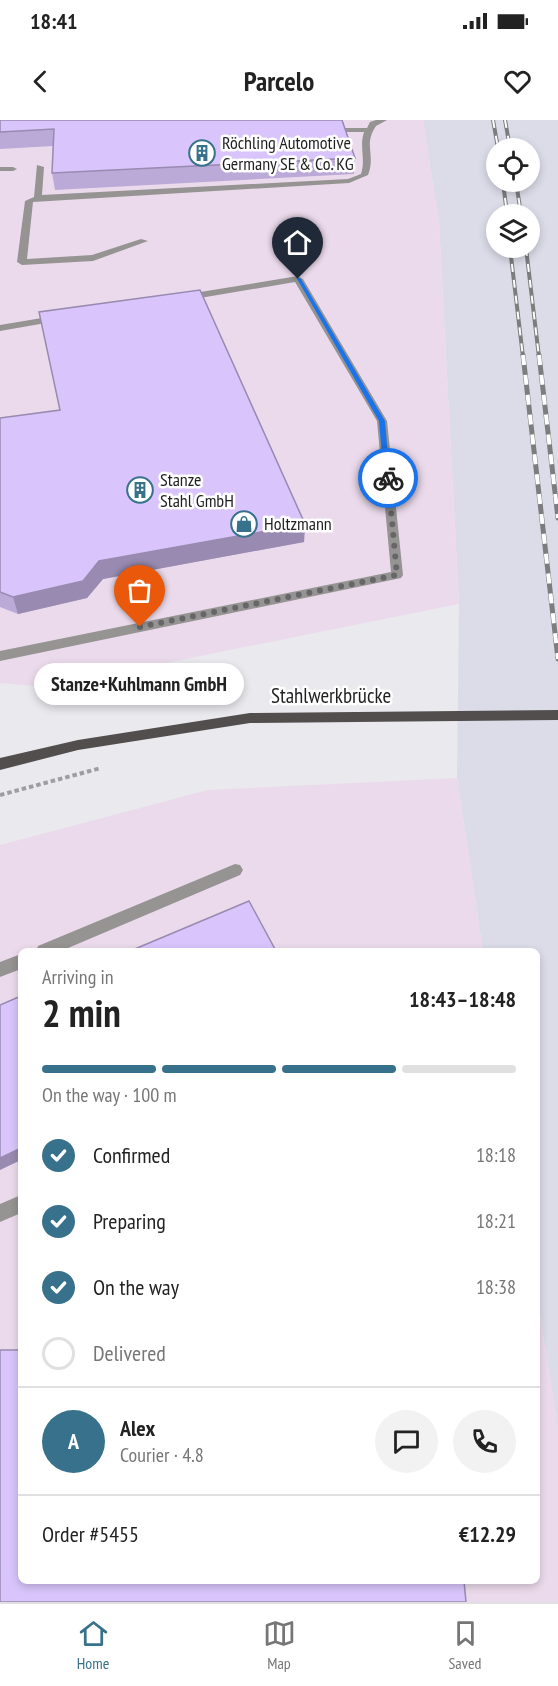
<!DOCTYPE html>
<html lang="en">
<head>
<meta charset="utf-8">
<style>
	:root { --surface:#fff; --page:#f2f2f2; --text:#222; --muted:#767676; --line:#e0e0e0; --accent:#38718b }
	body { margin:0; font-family:"PT Sans Narrow",sans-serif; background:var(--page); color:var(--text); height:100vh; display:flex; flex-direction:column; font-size:22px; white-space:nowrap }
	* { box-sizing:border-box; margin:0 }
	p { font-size:20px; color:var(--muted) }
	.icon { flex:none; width:33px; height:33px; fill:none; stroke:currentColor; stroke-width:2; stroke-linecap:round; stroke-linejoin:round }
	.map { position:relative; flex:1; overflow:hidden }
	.details { position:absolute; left:18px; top:828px; width:522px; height:636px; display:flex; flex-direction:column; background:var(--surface); border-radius:9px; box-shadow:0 3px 9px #0003 }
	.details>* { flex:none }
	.fabs { position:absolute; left:486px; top:18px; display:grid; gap:12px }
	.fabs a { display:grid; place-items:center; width:54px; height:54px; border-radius:50%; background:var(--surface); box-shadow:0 3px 9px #0003; font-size:30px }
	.pin { position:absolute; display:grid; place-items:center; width:51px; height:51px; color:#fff; margin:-62px -26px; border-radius:50% 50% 50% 0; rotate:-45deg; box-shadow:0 0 6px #0007 }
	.pin .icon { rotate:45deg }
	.courier { position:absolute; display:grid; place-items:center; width:60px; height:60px; margin:-30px; border:4px solid #1a73e8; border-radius:50%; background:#fff; color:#222; box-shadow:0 2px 8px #0007 }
	.bubble { position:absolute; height:42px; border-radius:21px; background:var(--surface); box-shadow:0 3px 9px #0003; font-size:20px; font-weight:700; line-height:42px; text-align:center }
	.head em { font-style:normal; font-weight:700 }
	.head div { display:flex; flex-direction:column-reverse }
	.head { display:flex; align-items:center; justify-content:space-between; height:102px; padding:0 24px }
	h1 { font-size:39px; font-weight:700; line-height:45px }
	.bar { display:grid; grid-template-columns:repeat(4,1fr); gap:9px 6px; align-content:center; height:72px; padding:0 24px }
	.bar i { height:8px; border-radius:4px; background:var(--line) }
	.bar .active { background:var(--accent) }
	.bar p { grid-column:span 4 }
	.line { display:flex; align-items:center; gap:15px; padding:0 24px; border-top:2px solid var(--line) }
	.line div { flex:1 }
	.round { display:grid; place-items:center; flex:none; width:63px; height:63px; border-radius:32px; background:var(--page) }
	ol { padding:0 24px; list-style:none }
	li { display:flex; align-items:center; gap:18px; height:66px }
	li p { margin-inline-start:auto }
	li .icon { padding:6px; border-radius:50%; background:var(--accent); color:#fff; stroke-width:4 }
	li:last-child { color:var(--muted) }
	li i { width:33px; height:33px; border:3px solid var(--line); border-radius:50% }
	.status { display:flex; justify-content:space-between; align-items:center; height:42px; padding:0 30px; background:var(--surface); direction:ltr }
	.status svg { height:16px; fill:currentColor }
	header { display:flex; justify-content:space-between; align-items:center; height:78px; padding:0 24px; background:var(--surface); font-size:27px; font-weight:700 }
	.dock { display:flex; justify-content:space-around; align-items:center; height:84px; border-top:2px solid var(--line); background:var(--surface); font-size:16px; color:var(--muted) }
	.dock a { display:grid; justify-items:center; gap:3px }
	.dock .active { color:var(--accent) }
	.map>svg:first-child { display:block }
	.built { fill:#dbdce8; fill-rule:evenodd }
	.industrial { fill:#ebdaeb }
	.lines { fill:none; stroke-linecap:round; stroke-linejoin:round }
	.path { stroke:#9e9ea2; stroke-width:4; stroke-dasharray:4.5 3; stroke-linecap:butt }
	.minor { fill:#969393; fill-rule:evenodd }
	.major { fill:#514e4d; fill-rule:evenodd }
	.rail-far1-casing { stroke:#7d7d80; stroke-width:4 }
	.rail-casing { stroke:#7d7d80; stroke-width:5 }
	.rail-far1 { stroke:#fff; stroke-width:2; stroke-dasharray:8; stroke-linecap:butt }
	.rail { stroke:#fff; stroke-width:4; stroke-dasharray:10; stroke-linecap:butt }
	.wall { fill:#bba9d8 }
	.shaded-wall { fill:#988ab0 }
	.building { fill:#d9c5fb; stroke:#988ab0; stroke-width:1.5 }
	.route { fill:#1a73e8 }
	.done { stroke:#666669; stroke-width:6; stroke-dasharray:0 10.8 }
	.labels { text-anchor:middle; stroke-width:5; stroke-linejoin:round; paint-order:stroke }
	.far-poi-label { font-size:18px; fill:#1f1f21; stroke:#fff; text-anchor:start }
	.street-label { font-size:21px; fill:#1f1f21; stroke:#fff }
</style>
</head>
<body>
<div class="status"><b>18:41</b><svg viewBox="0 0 49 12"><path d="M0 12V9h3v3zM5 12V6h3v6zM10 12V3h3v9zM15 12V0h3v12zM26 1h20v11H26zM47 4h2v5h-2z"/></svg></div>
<header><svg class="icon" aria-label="back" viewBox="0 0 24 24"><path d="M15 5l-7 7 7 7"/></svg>Parcelo<svg class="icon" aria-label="heart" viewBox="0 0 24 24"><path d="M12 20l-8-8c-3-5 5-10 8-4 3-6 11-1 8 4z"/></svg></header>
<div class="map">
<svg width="558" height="1482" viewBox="0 0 558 1482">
	<rect width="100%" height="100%" fill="#e9e9ee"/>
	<path class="built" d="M 423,0 L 558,0 L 558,1310 L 537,1175 L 537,831 L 483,831 L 457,658 L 459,484 L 439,103 ZM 496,28 L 530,28 L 530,62 L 496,62 ZM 496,94 L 530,94 L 530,128 L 496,128 Z"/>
	<g class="industrial">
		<path d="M 0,0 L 423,0 L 439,103 L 459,484 L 46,567 L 0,563 Z"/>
		<path d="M 457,658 L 483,831 L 21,831 L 21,1461 L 537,1461 L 537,1175 L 558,1310 L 558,1482 L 0,1482 L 0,725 L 208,670 Z"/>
	</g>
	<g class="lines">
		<path class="path" d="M 0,675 L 101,648"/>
		<g class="minor">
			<path d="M 376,0 L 387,0 L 376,6 C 363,25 376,34 368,55 L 349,63 L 33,82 L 27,139 L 92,135 L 141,119 L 148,121 L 93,141 L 22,145 L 17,142 L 25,81 L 34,77 L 37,45 L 44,47 L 42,75 L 348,59 L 361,54 C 366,39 359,27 364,12 L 340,12 L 336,10 L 340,8 L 367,8 L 370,2 Z"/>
			<path d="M 0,47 L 13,47 L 17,49 L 13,51 L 0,51 Z"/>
			<path d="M 298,156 L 303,159 L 387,301 L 403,455 L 401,458 L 0,541 L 0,531 L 391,452 L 377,301 L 295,162 L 182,181 L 177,178 L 182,175 Z"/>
			<path d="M 60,195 L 63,196 L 63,200 L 0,211 L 0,205 Z"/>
			<path d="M 235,744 L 240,745 L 243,750 L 240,755 L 61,831 L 36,831 L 38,826 Z"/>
			<path d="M 21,834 L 21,849 L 0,857 L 0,842 Z"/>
			<path d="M 21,1075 L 21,1093 L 0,1102 L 0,1084 Z"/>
		</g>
		<path class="major" d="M 558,590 L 558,600 L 250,603 L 78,630 L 0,650 L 0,638 L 78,620 L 250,593 Z"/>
		<g class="rail-far1-casing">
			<g id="rail-far1">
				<path d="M 493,0 L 498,28"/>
				<path d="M 505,0 L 510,28"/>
				<path d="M 503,62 L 507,94"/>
				<path d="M 516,62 L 521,94"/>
				<path d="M 510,128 L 523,237"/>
				<path d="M 526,128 L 539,237"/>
			</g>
		</g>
		<g class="rail-casing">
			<g id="rail">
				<path d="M 523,235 L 558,539"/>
				<path d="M 539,235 L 558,398"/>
			</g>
		</g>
		<use href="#rail-far1" class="rail-far1"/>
		<use href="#rail" class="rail"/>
	</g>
	<g class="wall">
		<path d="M 0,0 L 355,38 L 354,54 L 55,70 L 52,53 L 53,26 L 0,29 Z"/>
		<path d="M 0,298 L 305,404 L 304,422 L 103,459 L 87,478 L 18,494 L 0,487 Z"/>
	</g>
	<g class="shaded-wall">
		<path d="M 305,404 L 304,422 L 103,459 L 87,478 L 18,494 L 13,477 L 99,441 Z"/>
		<path d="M 21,1028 L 21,1040 L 0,1050 L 0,1038 Z"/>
	</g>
	<g class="building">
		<path d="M 0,0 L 342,0 L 355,38 L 52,53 L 54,9 L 0,12 Z"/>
		<path d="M 200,170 L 305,404 L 99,441 L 83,461 L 13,477 L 0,472 L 0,298 L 60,290 L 39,192 Z"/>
		<path d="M 249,781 L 276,831 L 130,831 Z"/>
		<path d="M 21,876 L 21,1028 L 0,1038 L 0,885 Z"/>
		<path d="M 0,1230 L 21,1230 L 21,1461 L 464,1461 L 466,1482 L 0,1482 Z"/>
	</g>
	<path class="route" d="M 296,157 L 301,159 L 385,301 L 390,360 L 384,358 L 379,301 Z"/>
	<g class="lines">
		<path class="done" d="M 140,507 L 397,455 L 388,358"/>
	</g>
	<defs>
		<g id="building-ring" transform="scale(1.35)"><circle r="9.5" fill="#fff" stroke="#38718b" stroke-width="1.5"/><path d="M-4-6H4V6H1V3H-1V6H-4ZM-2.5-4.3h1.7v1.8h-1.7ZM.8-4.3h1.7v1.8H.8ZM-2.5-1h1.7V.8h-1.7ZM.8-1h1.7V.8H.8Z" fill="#38718b"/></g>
		<g id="shop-ring" transform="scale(1.35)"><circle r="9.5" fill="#fff" stroke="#38718b" stroke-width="1.5"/><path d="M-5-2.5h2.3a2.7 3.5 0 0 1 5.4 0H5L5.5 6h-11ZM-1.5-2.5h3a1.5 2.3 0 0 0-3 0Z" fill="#38718b"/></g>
	</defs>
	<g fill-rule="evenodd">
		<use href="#building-ring" x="202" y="33"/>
		<use href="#building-ring" x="140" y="370"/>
		<use href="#shop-ring" x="244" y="404"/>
	</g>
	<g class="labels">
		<g class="far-poi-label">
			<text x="222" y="29">Röchling Automotive<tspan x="222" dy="21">Germany SE &amp; Co. KG</tspan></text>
			<text x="160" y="366">Stanze<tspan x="160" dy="21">Stahl GmbH</tspan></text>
			<text x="264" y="410">Holtzmann</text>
		</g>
		<g class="street-label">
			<text x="331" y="583">Stahlwerkbrücke</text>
		</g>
	</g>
</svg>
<div class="fabs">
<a><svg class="icon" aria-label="locate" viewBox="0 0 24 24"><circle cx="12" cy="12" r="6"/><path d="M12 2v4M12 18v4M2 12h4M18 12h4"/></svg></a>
<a><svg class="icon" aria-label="layers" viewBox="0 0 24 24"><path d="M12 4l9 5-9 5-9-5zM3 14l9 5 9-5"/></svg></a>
</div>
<div class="pin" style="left:140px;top:507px;background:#ea580c"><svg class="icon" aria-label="bag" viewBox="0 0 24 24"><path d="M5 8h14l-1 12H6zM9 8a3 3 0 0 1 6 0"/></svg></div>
<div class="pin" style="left:298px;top:159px;background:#1f2937"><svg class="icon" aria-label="home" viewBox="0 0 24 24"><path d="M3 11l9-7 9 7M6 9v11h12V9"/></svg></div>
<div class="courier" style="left:388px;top:358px"><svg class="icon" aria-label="bike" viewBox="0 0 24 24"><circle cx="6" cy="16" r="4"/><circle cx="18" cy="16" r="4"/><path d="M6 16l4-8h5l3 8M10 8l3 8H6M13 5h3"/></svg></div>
<div class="bubble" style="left:34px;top:543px;width:210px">Stanze+Kuhlmann GmbH</div>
<section class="details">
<div class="head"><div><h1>2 min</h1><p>Arriving in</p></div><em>18:43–18:48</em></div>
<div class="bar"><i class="active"></i><i class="active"></i><i class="active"></i><i></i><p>On the way · 100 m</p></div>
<ol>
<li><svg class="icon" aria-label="check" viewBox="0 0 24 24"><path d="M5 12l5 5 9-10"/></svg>Confirmed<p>18:18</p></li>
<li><svg class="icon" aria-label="check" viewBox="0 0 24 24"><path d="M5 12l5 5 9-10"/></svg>Preparing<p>18:21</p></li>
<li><svg class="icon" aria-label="check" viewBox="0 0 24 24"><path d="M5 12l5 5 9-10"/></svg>On the way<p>18:38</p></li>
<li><i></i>Delivered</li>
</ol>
<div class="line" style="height:108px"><b class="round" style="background:var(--accent);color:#fff">A</b><div><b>Alex</b><p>Courier · 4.8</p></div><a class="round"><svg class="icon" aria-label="chat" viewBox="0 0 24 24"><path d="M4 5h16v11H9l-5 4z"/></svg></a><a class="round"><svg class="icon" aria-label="phone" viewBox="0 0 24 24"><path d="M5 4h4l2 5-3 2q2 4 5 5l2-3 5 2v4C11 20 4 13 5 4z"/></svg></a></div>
<div class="line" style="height:78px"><div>Order #5455</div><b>€12.29</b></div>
</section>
</div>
<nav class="dock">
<a class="active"><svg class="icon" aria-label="home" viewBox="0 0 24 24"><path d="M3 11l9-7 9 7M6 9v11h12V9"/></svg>Home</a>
<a><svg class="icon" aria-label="map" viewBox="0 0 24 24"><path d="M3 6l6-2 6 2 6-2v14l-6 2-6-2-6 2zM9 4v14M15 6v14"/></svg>Map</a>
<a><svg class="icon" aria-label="saved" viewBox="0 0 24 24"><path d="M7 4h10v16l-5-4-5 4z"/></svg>Saved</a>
</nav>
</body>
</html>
